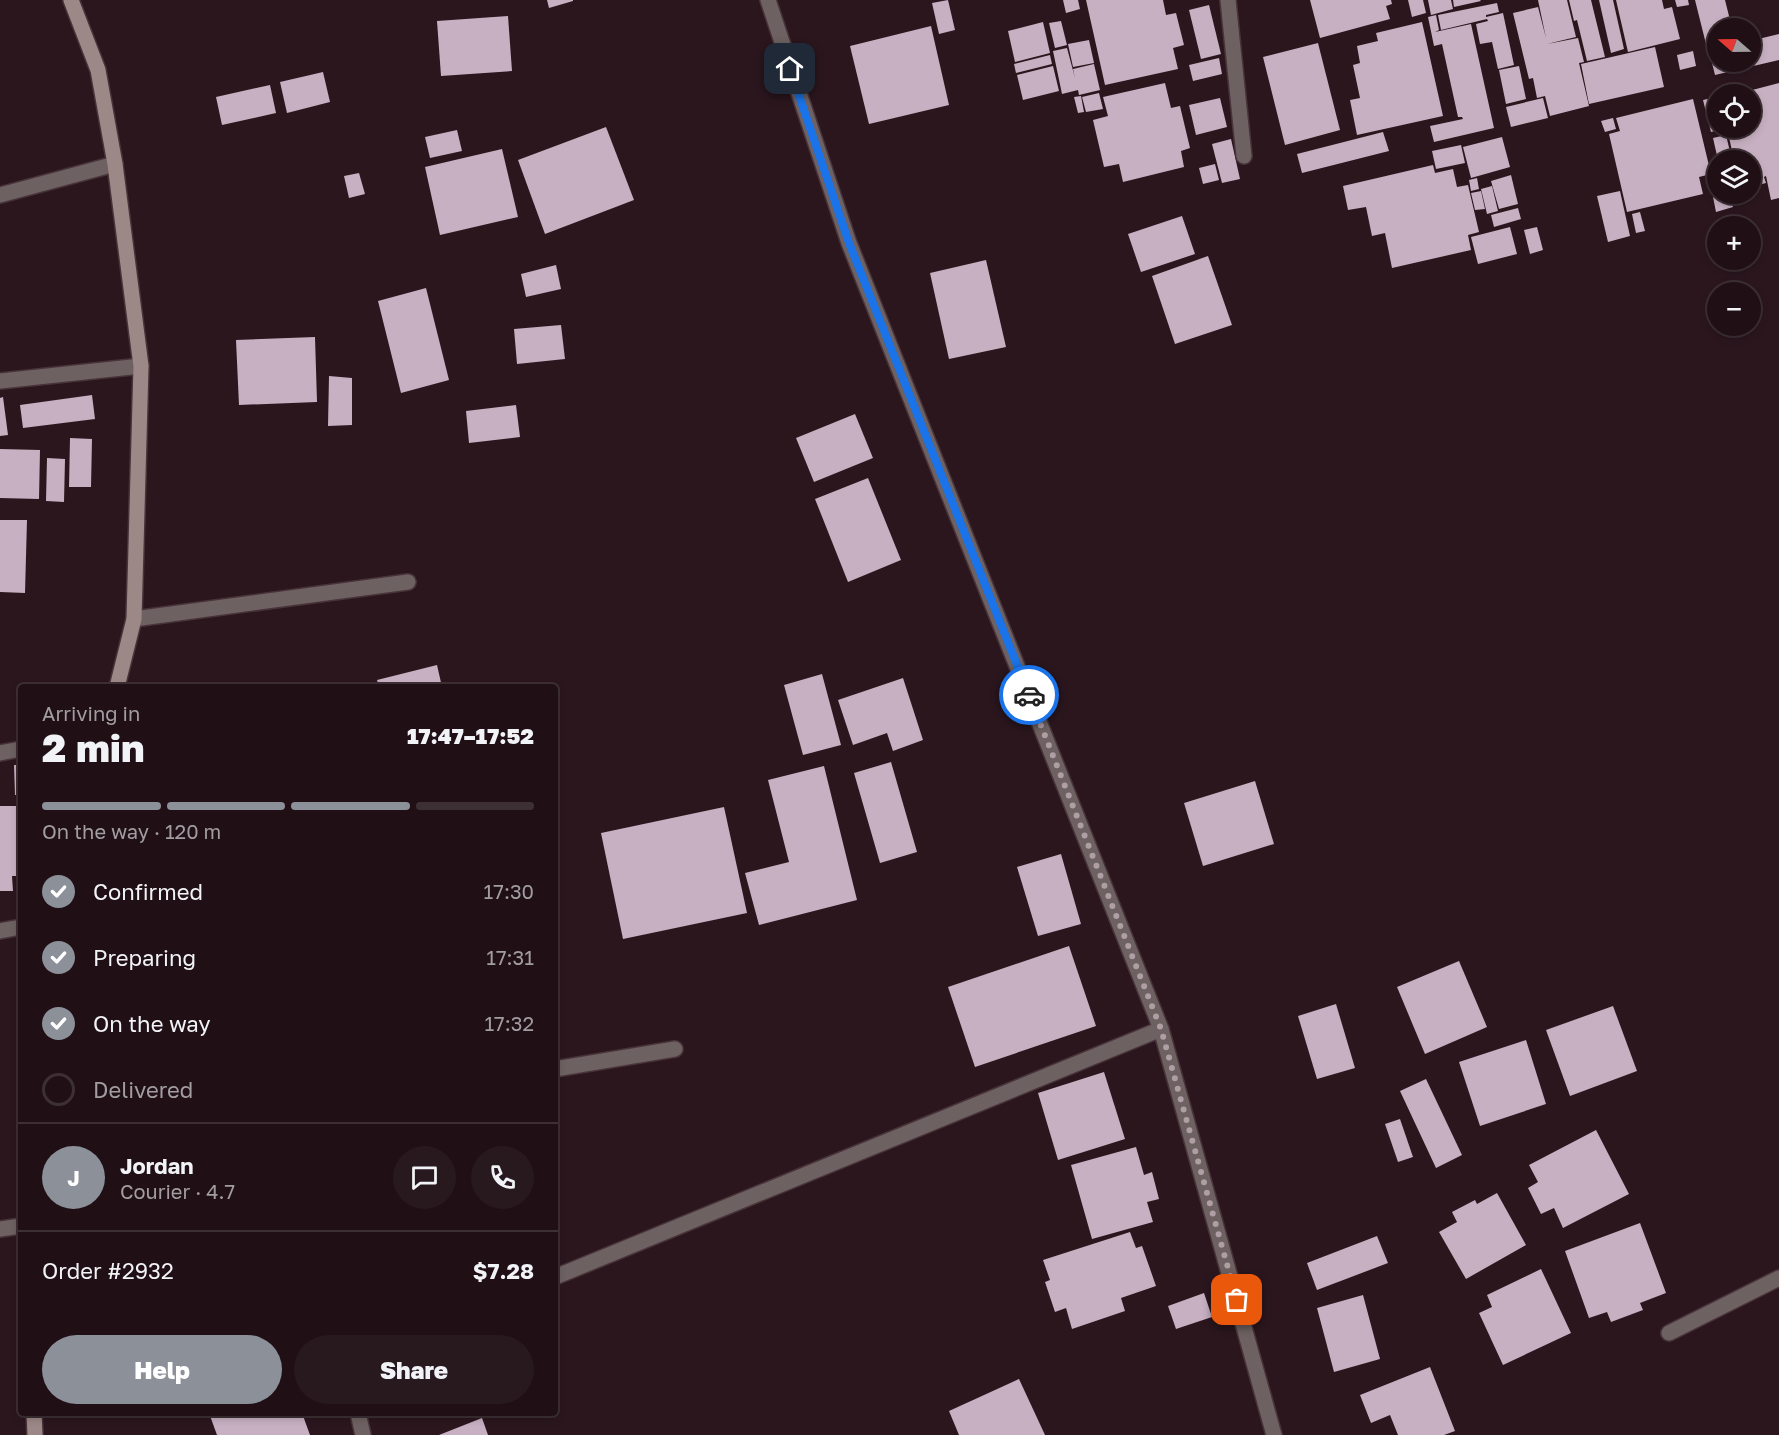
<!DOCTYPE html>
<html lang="en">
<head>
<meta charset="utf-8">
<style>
	:root { --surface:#201016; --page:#28191f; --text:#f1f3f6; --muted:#a29da1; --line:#3d3035; --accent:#8c9099 }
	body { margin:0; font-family:"Golos Text",sans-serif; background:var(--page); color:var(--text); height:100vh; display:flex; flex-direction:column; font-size:22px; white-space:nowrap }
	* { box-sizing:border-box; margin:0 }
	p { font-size:20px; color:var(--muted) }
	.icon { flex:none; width:33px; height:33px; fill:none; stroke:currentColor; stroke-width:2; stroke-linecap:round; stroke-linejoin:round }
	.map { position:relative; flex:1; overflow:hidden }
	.sheet { position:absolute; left:18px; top:684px; width:540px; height:732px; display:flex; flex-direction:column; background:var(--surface); border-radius:6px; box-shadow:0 3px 9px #0003,0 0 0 2px var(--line) }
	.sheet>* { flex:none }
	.needle { width:39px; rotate:290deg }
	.buttons { position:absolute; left:1707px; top:18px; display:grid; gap:12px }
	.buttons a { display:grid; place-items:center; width:54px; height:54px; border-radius:50%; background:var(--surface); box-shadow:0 3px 9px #0003,0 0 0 2px var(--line); font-size:30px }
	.pin { position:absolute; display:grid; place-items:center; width:51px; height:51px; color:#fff; margin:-26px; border-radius:12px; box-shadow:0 3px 9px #0006 }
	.courier { position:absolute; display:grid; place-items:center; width:60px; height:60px; margin:-30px; border:4px solid #1a73e8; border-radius:50%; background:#fff; color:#222; box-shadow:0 2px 8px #0007 }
	.headline em { font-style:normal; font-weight:800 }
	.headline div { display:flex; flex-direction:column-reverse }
	.headline { display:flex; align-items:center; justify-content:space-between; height:102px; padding:0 24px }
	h1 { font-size:39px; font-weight:800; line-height:45px }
	.bar { display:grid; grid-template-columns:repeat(4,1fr); gap:9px 6px; align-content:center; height:72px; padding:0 24px }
	.bar i { height:8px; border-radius:4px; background:var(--line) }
	.bar .current { background:var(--accent) }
	.bar p { grid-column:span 4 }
	.line { display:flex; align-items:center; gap:15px; padding:0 24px; border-top:2px solid var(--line) }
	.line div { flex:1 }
	.round { display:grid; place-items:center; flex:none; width:63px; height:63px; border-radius:32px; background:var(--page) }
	ol { padding:0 24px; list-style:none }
	li { display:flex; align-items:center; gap:18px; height:66px }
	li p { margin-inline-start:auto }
	li .icon { padding:6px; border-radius:50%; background:var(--accent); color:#fff; stroke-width:4 }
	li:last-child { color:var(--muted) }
	li i { width:33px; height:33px; border:3px solid var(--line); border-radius:50% }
	.cta { display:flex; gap:12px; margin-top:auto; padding:12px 24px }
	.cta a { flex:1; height:69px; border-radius:36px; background:var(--accent); color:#fff; font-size:24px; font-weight:800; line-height:69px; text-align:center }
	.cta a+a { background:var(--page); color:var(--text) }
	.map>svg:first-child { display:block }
	.building { fill:#c7b0c2 }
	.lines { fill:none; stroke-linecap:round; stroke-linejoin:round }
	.lane-casing { stroke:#48333b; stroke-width:18 }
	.street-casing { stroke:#48333b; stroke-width:18 }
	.secondary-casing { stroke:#48333b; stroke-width:18 }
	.lane { stroke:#6e6161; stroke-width:15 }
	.street { stroke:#6e6161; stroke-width:15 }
	.secondary { stroke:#9c8887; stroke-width:15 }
	.done { stroke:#b09ea5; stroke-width:6; stroke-dasharray:0 10.8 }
	.route { stroke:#1a73e8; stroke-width:8 }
</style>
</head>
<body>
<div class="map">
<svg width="1779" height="1435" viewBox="0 0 1779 1435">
	<rect width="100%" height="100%" fill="#2b161e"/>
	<g class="building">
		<path d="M 547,0 L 573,0 L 573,1 L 549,8 Z"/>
		<path d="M 948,0 L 955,30 L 939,34 L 932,3 Z"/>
		<path d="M 1063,0 L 1078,0 L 1080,9 L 1066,13 Z"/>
		<path d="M 1086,0 L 1163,0 L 1166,15 L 1176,13 L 1184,45 L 1173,48 L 1178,69 L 1105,85 Z"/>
		<path d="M 1310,0 L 1391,0 L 1392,4 L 1386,6 L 1390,19 L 1320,38 Z"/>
		<path d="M 1408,0 L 1423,0 L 1426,13 L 1412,17 Z"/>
		<path d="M 1428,0 L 1451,0 L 1453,9 L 1431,15 Z"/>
		<path d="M 1453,0 L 1480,0 L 1481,1 L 1454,7 Z"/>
		<path d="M 1538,0 L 1567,0 L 1576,37 L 1547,44 L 1578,38 L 1584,62 L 1579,63 L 1589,106 L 1550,116 L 1545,96 L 1537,98 L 1533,78 L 1529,79 L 1513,13 L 1538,7 L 1546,38 Z"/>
		<path d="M 1569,0 L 1591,0 L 1605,57 L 1587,61 L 1577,20 L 1574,21 Z"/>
		<path d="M 1599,0 L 1613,0 L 1624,49 L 1611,53 Z"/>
		<path d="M 1616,0 L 1662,0 L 1664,9 L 1672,7 L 1680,39 L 1628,52 Z"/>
		<path d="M 1675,0 L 1688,0 L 1689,5 L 1677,7 Z"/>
		<path d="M 1695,0 L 1725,0 L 1732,28 L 1718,28 L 1718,41 L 1706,44 Z"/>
		<path d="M 1497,3 L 1499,12 L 1486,15 L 1486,17 L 1503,13 L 1514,65 L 1498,69 L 1492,42 L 1480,44 L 1476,24 L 1488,21 L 1487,19 L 1441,30 L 1438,15 Z"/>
		<path d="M 1209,5 L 1221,54 L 1201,59 L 1189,10 Z"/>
		<path d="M 1436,15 L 1439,30 L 1435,32 L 1471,24 L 1494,128 L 1434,142 L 1430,126 L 1463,119 L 1462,117 L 1458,117 L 1442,44 L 1434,46 L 1428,17 Z"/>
		<path d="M 508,16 L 512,71 L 441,76 L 437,21 Z"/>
		<path d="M 1061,21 L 1067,45 L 1055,48 L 1049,23 Z"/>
		<path d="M 1043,22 L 1050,53 L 1015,62 L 1008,31 Z"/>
		<path d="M 1422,22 L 1443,116 L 1357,135 L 1350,100 L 1360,98 L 1353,65 L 1360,63 L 1357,46 L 1378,41 L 1376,33 Z"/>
		<path d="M 931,26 L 949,105 L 869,124 L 850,46 Z"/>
		<path d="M 1779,34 L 1779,60 L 1715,75 L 1709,51 L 1718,49 L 1718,62 L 1750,62 L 1750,41 Z"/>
		<path d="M 1089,40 L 1094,63 L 1073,67 L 1068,44 Z"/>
		<path d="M 1318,43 L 1340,130 L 1285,145 L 1263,57 Z"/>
		<path d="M 1655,47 L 1664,87 L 1589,104 L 1581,64 Z"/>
		<path d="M 1067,48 L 1075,78 L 1073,69 L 1094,64 L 1100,90 L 1079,95 L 1078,90 L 1062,94 L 1053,51 Z"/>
		<path d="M 1693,51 L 1696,66 L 1680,70 L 1677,55 Z"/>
		<path d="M 1050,55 L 1052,64 L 1016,73 L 1014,64 Z"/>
		<path d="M 1219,58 L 1222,74 L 1193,81 L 1189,65 Z"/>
		<path d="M 1053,66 L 1059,91 L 1023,100 L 1017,75 Z"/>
		<path d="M 1519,66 L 1526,99 L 1506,104 L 1499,70 Z"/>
		<path d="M 323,72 L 330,102 L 287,113 L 280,82 Z"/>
		<path d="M 1165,83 L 1171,108 L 1180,106 L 1190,148 L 1181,151 L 1184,167 L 1123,182 L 1119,164 L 1104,167 L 1093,120 L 1108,116 L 1103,97 Z"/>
		<path d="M 1779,83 L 1779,198 L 1771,200 L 1766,176 L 1764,177 L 1766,183 L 1750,187 L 1750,160 L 1734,160 L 1727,128 L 1711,132 L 1703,100 L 1716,97 L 1718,104 L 1718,128 L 1750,128 L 1750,94 L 1737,94 Z"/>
		<path d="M 270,85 L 276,113 L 222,125 L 216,97 Z"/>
		<path d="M 1099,93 L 1103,109 L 1086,112 L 1082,97 Z"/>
		<path d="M 1081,96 L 1084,112 L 1078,113 L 1074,97 Z"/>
		<path d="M 1220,98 L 1227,127 L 1196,135 L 1189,105 Z"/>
		<path d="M 1543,98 L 1548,118 L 1511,127 L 1506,107 Z"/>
		<path d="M 1693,99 L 1711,174 L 1699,177 L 1703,194 L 1627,212 L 1609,134 L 1620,131 L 1616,118 Z"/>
		<path d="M 1613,118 L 1616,129 L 1605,132 L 1601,121 Z"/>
		<path d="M 606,127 L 634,200 L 545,234 L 518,160 Z"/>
		<path d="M 457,130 L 462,151 L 430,158 L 425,137 Z"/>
		<path d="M 1383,132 L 1389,151 L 1302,173 L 1297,154 Z"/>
		<path d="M 1726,135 L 1732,160 L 1718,160 L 1713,138 Z"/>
		<path d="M 1502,137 L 1510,167 L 1471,178 L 1463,147 Z"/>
		<path d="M 1231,139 L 1240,179 L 1222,183 L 1212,144 Z"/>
		<path d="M 1461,145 L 1465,163 L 1436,169 L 1432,151 Z"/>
		<path d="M 502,149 L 518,217 L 440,235 L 425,167 Z"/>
		<path d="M 1215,164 L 1219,180 L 1203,184 L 1199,168 Z"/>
		<path d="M 1433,165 L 1435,173 L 1453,169 L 1457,187 L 1468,185 L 1479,232 L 1468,235 L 1471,250 L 1392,268 L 1385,233 L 1372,236 L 1366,207 L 1348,210 L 1343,186 Z"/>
		<path d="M 359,173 L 365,194 L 349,198 L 344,176 Z"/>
		<path d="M 1718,173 L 1718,186 L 1714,187 L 1712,175 Z"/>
		<path d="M 1511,175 L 1518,204 L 1499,209 L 1491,181 Z"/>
		<path d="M 1477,178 L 1479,189 L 1471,191 L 1469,180 Z"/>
		<path d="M 1492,186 L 1498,211 L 1487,214 L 1481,189 Z"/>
		<path d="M 1481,191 L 1485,209 L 1475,210 L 1471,193 Z"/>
		<path d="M 1620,191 L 1630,236 L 1608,242 L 1597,196 Z"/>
		<path d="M 1730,194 L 1733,207 L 1716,212 L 1713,197 Z"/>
		<path d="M 1518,208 L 1521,219 L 1494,227 L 1491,215 Z"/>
		<path d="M 1640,212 L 1645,231 L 1636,233 L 1632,214 Z"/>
		<path d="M 1182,216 L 1195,254 L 1141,272 L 1128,234 Z"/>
		<path d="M 1510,227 L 1517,254 L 1478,264 L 1471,237 Z"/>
		<path d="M 1537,227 L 1543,250 L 1530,254 L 1524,230 Z"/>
		<path d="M 1208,256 L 1232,325 L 1175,344 L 1152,276 Z"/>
		<path d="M 986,260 L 1006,347 L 949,359 L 930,273 Z"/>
		<path d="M 556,265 L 561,289 L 526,297 L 521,274 Z"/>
		<path d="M 426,288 L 449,380 L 401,393 L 378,301 Z"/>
		<path d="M 561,325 L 565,359 L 517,364 L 514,329 Z"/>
		<path d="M 315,337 L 317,402 L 239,405 L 236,340 Z"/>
		<path d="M 329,376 L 352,378 L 352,425 L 328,426 Z"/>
		<path d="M 92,395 L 95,419 L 23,428 L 20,405 Z"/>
		<path d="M 3,397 L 8,435 L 0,436 L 0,398 Z"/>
		<path d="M 516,405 L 520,437 L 469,443 L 466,411 Z"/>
		<path d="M 855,414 L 873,458 L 814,482 L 796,438 Z"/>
		<path d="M 70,438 L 92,439 L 91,487 L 69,487 Z"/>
		<path d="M 0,449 L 40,450 L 39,499 L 0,498 Z"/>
		<path d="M 47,458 L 65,459 L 64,502 L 46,501 Z"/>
		<path d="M 868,478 L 901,560 L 848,582 L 815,499 Z"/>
		<path d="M 0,520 L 27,520 L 25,593 L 0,592 Z"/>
		<path d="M 437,665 L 442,687 L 379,687 L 377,680 Z"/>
		<path d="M 822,674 L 841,745 L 803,755 L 784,685 Z"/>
		<path d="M 903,678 L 923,740 L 893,751 L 887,733 L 853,745 L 838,700 Z"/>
		<path d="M 891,762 L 917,852 L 880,863 L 854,773 Z"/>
		<path d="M 14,765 L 21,765 L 21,795 L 15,795 Z"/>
		<path d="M 824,766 L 857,900 L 759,925 L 745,873 L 789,862 L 768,780 Z"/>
		<path d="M 1255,781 L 1274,844 L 1203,866 L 1184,803 Z"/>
		<path d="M 0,806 L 21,806 L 21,876 L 12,876 L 13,891 L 0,891 Z"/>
		<path d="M 724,807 L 747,913 L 623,939 L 601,833 Z"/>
		<path d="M 1061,854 L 1081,924 L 1038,936 L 1017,867 Z"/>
		<path d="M 1069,946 L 1096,1026 L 975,1067 L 948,987 Z"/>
		<path d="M 1459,961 L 1487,1027 L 1425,1054 L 1397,987 Z"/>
		<path d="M 1336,1004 L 1355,1068 L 1317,1079 L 1298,1016 Z"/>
		<path d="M 1613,1006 L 1637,1071 L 1570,1096 L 1546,1030 Z"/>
		<path d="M 1526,1040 L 1546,1104 L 1480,1126 L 1459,1062 Z"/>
		<path d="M 1104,1072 L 1125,1139 L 1058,1160 L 1038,1093 Z"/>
		<path d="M 1426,1079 L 1462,1155 L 1436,1168 L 1400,1091 Z"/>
		<path d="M 1400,1119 L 1413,1157 L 1398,1162 L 1385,1124 Z"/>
		<path d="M 1596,1130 L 1629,1194 L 1563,1228 L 1554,1208 L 1541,1214 L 1528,1188 L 1538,1182 L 1529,1165 Z"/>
		<path d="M 1136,1147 L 1144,1175 L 1152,1172 L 1159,1199 L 1147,1202 L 1153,1222 L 1092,1239 L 1071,1165 Z"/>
		<path d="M 1497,1193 L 1526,1245 L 1466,1279 L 1439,1232 L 1457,1222 L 1452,1212 L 1475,1200 L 1477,1204 Z"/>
		<path d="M 1640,1223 L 1666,1293 L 1640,1303 L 1643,1310 L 1611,1322 L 1607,1312 L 1589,1318 L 1565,1251 Z"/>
		<path d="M 1130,1232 L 1136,1248 L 1142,1246 L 1156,1286 L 1121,1298 L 1125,1311 L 1072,1329 L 1066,1308 L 1055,1312 L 1045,1282 L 1050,1280 L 1043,1260 Z"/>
		<path d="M 1377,1236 L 1388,1263 L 1317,1290 L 1307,1263 Z"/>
		<path d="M 1541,1269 L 1571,1333 L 1503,1365 L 1479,1313 L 1492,1307 L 1487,1295 Z"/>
		<path d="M 1204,1293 L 1212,1317 L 1176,1329 L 1168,1306 Z"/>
		<path d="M 1363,1295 L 1380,1359 L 1334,1372 L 1317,1308 Z"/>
		<path d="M 1430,1367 L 1455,1431 L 1444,1435 L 1398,1435 L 1390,1415 L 1371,1423 L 1360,1395 Z"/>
		<path d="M 1019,1379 L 1045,1435 L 959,1435 L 949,1411 Z"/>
		<path d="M 209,1413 L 302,1413 L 310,1435 L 217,1435 Z"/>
		<path d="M 482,1418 L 488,1435 L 439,1435 Z"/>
	</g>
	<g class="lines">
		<g class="lane-casing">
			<path id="lane" d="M 134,619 L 408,582"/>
		</g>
		<g class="street-casing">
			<g id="street">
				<path d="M 768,0 L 849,243 L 1161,1029 L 1274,1435"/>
				<path d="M 1228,0 L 1244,156"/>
				<path d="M 0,195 L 115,164"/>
				<path d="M 0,381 L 141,366"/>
				<path d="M 0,753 L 21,749"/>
				<path d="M 0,931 L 21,927"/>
				<path d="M 555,1069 L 675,1049"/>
				<path d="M 0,1229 L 21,1226"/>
				<path d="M 555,1277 L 1161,1029"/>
				<path d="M 1669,1333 L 1779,1278"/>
				<path d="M 358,1413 L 363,1435"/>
			</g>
		</g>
		<g class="secondary-casing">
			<g id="secondary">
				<path d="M 71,0 L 98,70 L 115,164 L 141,366 L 134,619 L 117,687"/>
				<path d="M 34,1413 L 35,1435"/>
			</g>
		</g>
		<use href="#lane" class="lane"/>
		<use href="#street" class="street"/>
		<use href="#secondary" class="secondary"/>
	</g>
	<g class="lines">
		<path class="done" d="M 1029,695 L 1161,1029 L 1237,1300"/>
		<path class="route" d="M 790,69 L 849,243 L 1029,695"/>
	</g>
</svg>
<div class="buttons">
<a><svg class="needle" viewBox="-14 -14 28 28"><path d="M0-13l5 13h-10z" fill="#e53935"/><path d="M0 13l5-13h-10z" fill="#a29da1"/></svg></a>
<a><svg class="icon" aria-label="locate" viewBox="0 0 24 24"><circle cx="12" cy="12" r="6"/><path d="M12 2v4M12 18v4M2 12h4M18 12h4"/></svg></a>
<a><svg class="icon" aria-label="layers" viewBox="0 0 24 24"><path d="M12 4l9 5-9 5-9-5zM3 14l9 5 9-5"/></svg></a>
<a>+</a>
<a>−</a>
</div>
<div class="pin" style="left:1237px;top:1300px;background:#ea580c"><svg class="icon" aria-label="bag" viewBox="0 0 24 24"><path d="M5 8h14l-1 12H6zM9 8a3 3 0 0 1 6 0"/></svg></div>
<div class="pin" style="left:790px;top:69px;background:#1f2937"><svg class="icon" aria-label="home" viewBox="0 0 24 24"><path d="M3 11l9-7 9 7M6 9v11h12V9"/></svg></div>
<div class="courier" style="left:1029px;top:695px"><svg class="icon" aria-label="car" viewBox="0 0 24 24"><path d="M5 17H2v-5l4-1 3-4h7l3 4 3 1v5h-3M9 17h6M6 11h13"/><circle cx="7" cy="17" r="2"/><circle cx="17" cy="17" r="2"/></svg></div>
<section class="sheet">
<div class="headline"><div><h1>2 min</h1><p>Arriving in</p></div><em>17:47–17:52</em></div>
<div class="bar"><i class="current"></i><i class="current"></i><i class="current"></i><i></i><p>On the way · 120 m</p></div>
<ol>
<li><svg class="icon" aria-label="check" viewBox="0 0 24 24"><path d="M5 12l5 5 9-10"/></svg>Confirmed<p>17:30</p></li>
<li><svg class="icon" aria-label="check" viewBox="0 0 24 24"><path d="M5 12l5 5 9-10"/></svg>Preparing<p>17:31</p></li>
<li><svg class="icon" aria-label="check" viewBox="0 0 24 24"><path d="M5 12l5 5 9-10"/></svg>On the way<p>17:32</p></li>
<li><i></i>Delivered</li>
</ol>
<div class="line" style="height:108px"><b class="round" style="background:var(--accent);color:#fff">J</b><div><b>Jordan</b><p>Courier · 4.7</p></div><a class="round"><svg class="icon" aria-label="chat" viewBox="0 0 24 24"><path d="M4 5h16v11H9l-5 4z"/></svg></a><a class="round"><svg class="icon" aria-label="phone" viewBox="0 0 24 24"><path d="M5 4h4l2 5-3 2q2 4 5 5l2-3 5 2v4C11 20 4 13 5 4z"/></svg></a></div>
<div class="line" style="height:78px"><div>Order #2932</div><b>$7.28</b></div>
<div class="cta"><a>Help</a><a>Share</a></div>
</section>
</div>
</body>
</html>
